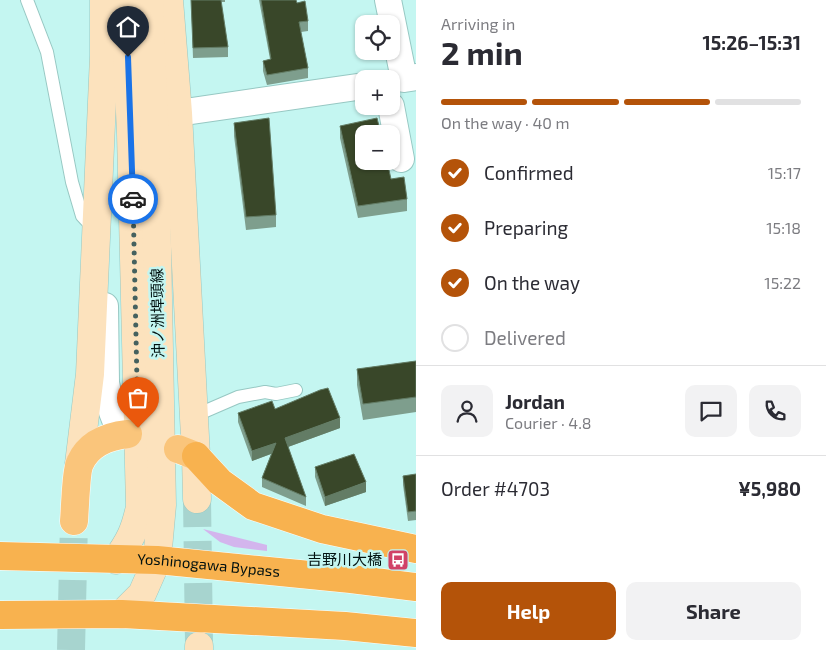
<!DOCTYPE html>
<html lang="en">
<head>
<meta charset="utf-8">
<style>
	:root { --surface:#fff; --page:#f2f2f3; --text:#2b2b33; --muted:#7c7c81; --line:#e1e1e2; --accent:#b45309 }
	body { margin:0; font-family:"Exo 2","Noto Sans JP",sans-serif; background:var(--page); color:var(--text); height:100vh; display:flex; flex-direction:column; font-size:19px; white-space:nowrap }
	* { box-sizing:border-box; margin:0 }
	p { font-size:16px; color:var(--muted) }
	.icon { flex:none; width:28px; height:28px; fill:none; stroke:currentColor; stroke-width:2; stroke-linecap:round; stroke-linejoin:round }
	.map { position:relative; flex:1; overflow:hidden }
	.side { display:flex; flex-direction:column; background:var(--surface); width:410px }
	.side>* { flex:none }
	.fabs { position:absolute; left:355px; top:15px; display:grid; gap:10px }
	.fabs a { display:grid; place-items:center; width:45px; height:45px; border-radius:10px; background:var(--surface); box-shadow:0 1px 4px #0004; font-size:25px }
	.pin { position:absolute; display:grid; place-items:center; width:42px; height:42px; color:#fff; margin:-51px -21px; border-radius:50% 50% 50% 0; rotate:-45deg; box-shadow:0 0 5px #0007 }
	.pin .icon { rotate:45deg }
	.courier { position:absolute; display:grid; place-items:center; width:50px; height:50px; margin:-25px; border:4px solid #1a73e8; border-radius:50%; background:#fff; color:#222; box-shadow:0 1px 6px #0007 }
	.headline em { font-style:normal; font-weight:700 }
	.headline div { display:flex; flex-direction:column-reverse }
	.headline { display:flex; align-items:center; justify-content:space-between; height:85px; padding:0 25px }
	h1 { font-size:32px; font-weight:700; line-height:38px }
	.bar { display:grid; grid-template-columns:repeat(4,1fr); gap:8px 5px; align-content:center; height:60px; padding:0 25px }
	.bar i { height:6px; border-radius:4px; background:var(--line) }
	.bar .selected { background:var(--accent) }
	.bar p { grid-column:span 4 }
	.line { display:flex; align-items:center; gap:12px; padding:0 25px; border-top:1px solid var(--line) }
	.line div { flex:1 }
	.round { display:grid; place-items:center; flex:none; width:52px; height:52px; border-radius:10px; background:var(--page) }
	ol { padding:0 25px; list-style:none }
	li { display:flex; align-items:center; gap:15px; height:55px }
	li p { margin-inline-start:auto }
	li .icon { padding:5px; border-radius:50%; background:var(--accent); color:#fff; stroke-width:4 }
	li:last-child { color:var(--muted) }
	li i { width:28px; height:28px; border:2px solid var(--line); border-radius:50% }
	.button { display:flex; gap:10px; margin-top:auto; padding:10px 25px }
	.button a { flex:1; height:58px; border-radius:10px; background:var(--accent); color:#fff; font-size:20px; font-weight:700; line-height:58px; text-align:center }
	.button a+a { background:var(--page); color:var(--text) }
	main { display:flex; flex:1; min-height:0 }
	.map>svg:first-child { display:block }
	.green { fill:#d3b5ed }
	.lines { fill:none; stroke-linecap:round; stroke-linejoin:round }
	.secondary-tunnel { stroke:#a7d4cf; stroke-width:28; stroke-dasharray:28 14; stroke-linecap:butt }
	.primary-tunnel { stroke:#a7d4cf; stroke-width:28; stroke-dasharray:28 14; stroke-linecap:butt }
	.service-casing { stroke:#97c8c3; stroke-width:14 }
	.minor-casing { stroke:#97c8c3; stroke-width:28 }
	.secondary-casing { stroke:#97c8c3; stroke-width:29 }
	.primary-casing { stroke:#fff; stroke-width:29 }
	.trunk-casing { stroke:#fff; stroke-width:29 }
	.service { stroke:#fff; stroke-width:12 }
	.minor { stroke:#fff; stroke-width:26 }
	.secondary { stroke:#fce2bd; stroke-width:28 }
	.primary { stroke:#fac57b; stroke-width:28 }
	.trunk { stroke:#f8b24f; stroke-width:28 }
	.wall { fill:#7e9e8d }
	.shaded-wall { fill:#637c65 }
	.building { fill:#394729; stroke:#637c65 }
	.done { stroke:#45615f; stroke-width:5; stroke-dasharray:0 9 }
	.route { stroke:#1a73e8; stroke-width:6 }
	.labels { text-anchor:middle; stroke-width:5; stroke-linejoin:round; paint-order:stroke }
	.street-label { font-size:15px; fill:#011110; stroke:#c4f6f1 }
	.poi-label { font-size:15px; fill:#011110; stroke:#c4f6f1; text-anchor:end }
</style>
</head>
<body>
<main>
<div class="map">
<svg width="416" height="650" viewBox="0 0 416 650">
	<rect width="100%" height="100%" fill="#c4f6f1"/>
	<path class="green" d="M 203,529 L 267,545 L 267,551 L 234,547 L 220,542 Z"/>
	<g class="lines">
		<path class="secondary-tunnel" d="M 197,499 L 199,643"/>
		<path class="primary-tunnel" d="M 71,650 L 74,521"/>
		<g class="service-casing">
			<g id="service">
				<path d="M 27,0 L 47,52 L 72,182 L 82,216 L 95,230"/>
				<path d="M 194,416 L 238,397 L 265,392 L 276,394 L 296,390"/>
			</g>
		</g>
		<g class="minor-casing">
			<g id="minor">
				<path d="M 388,0 L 404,79 L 416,77"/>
				<path d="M 391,106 L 401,159"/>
				<path d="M 178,113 L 364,86"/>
				<path d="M 105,306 L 106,383 L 112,412 L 121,435"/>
			</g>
		</g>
		<g class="secondary-casing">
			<g id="secondary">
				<path d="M 169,0 L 178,113 L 196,456 L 197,499"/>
				<path d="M 79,464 L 90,374 L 104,56 L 104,0"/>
				<path d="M 116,560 C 130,541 135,530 140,507 L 131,134 L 125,0"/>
				<path d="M 122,614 L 142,594 L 157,560 L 162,505 L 155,143 L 149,0"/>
				<path d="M 199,646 L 199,650"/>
			</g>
		</g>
		<g class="primary-casing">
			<g id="primary">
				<path d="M 178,449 L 196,456"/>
				<path d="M 74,521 C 75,509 76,471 80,463 C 89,443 109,436 128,434"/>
			</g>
		</g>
		<g class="trunk-casing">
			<g id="trunk">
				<path d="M 196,456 L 220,482 L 253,506 L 322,529 L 416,549"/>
				<path id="s1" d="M 0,556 L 157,560 L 351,579 L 416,587"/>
				<path d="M 0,615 L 122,614 L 345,626 L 416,633"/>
			</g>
		</g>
		<use href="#service" class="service"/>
		<use href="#minor" class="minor"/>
		<use href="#secondary" class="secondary"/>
		<use href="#primary" class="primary"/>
		<use href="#trunk" class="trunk"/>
	</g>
	<g class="wall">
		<path d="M 191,0 L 225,0 L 225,2 L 221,2 L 228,47 L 228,57 L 193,58 Z"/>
		<path d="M 259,0 L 296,0 L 297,3 L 308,21 L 308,31 L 301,32 L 308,68 L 308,78 L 267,85 L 263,71 L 263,61 L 270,59 Z"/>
		<path d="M 234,123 L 276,215 L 276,227 L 246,230 L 234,136 Z"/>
		<path d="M 340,126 L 391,179 L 407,199 L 407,211 L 358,218 L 340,138 Z"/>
		<path d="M 416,361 L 416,412 L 363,420 L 357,385 L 357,369 Z"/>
		<path d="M 275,409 L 340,428 L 288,447 L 306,497 L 306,506 L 262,487 L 262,478 L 271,454 L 252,461 L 238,422 L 238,413 Z"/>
		<path d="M 315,467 L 366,492 L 325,506 L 315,477 Z"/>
		<path d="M 416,474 L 416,520 L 408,521 L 403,485 L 403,476 Z"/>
	</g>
	<g class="shaded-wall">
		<path d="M 340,418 L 340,428 L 285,448 L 285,438 Z"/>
		<path d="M 276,443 L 276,452 L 252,461 L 252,451 Z"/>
		<path d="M 366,482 L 366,492 L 325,506 L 325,497 Z"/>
	</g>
	<g class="building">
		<path d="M 191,0 L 221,0 L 228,47 L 193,48 Z"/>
		<path d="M 261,0 L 296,0 L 297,3 L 305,1 L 308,21 L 299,22 L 308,68 L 267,75 L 263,61 L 271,59 Z"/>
		<path d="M 269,118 L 276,215 L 246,217 L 234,123 Z"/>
		<path d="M 377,118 L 381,134 L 364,134 L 364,161 L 387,161 L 391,179 L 404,177 L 407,199 L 358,206 L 340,126 Z"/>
		<path d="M 416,361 L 416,397 L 363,404 L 357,369 Z"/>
		<path d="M 328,388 L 340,418 L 285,438 L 306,497 L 262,478 L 276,443 L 252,451 L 238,413 L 272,401 L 275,409 L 320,390 Z"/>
		<path d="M 354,454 L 366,482 L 325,497 L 315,467 Z"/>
		<path d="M 416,474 L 416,511 L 408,512 L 403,476 Z"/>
	</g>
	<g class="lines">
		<path class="done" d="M 133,199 L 138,428"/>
		<path class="route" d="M 128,57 L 133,199"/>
	</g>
	<defs>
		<g id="bus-square" transform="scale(1.125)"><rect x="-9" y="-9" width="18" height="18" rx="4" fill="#d14267" stroke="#c4f6f1"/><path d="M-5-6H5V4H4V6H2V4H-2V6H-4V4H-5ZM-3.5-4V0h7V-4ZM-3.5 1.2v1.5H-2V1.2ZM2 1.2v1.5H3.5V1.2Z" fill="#fff"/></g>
	</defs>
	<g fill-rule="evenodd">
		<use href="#bus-square" x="398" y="560"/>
	</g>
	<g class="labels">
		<g class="street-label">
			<text transform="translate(158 313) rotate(-91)" y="5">沖ノ洲埠頭線</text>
			<text dy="5" stroke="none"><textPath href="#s1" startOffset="209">Yoshinogawa Bypass</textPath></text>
		</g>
		<g class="poi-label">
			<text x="382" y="565">吉野川大橋</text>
		</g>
	</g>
</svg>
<div class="fabs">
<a><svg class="icon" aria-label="locate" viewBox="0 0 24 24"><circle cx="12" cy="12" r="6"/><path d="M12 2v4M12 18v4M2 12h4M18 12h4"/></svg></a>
<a>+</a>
<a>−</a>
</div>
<div class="pin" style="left:138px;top:428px;background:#ea580c"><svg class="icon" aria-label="bag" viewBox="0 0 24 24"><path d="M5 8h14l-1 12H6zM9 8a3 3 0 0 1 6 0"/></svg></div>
<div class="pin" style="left:128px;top:57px;background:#1f2937"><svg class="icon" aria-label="home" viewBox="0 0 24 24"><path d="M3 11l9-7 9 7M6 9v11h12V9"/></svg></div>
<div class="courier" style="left:133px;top:199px"><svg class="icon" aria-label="car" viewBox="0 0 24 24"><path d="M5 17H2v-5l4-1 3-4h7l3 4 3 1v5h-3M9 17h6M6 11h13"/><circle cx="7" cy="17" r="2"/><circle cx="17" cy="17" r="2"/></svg></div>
</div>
<section class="side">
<div class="headline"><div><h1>2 min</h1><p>Arriving in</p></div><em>15:26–15:31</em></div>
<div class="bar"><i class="selected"></i><i class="selected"></i><i class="selected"></i><i></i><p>On the way · 40 m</p></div>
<ol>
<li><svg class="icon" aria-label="check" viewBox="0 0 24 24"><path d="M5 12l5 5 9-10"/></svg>Confirmed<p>15:17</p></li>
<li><svg class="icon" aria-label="check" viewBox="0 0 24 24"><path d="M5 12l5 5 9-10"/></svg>Preparing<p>15:18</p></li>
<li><svg class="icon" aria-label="check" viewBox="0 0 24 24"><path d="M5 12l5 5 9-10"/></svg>On the way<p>15:22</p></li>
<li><i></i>Delivered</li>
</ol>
<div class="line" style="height:90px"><a class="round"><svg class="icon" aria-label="person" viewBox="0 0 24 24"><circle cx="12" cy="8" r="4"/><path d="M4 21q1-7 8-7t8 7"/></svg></a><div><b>Jordan</b><p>Courier · 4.8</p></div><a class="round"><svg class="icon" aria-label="chat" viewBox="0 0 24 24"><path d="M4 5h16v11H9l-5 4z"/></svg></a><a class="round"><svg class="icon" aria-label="phone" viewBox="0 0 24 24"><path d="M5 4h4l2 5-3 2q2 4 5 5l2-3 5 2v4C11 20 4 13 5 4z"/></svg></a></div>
<div class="line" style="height:65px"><div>Order #4703</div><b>¥5,980</b></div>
<div class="button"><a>Help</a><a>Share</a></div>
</section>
</main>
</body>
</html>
